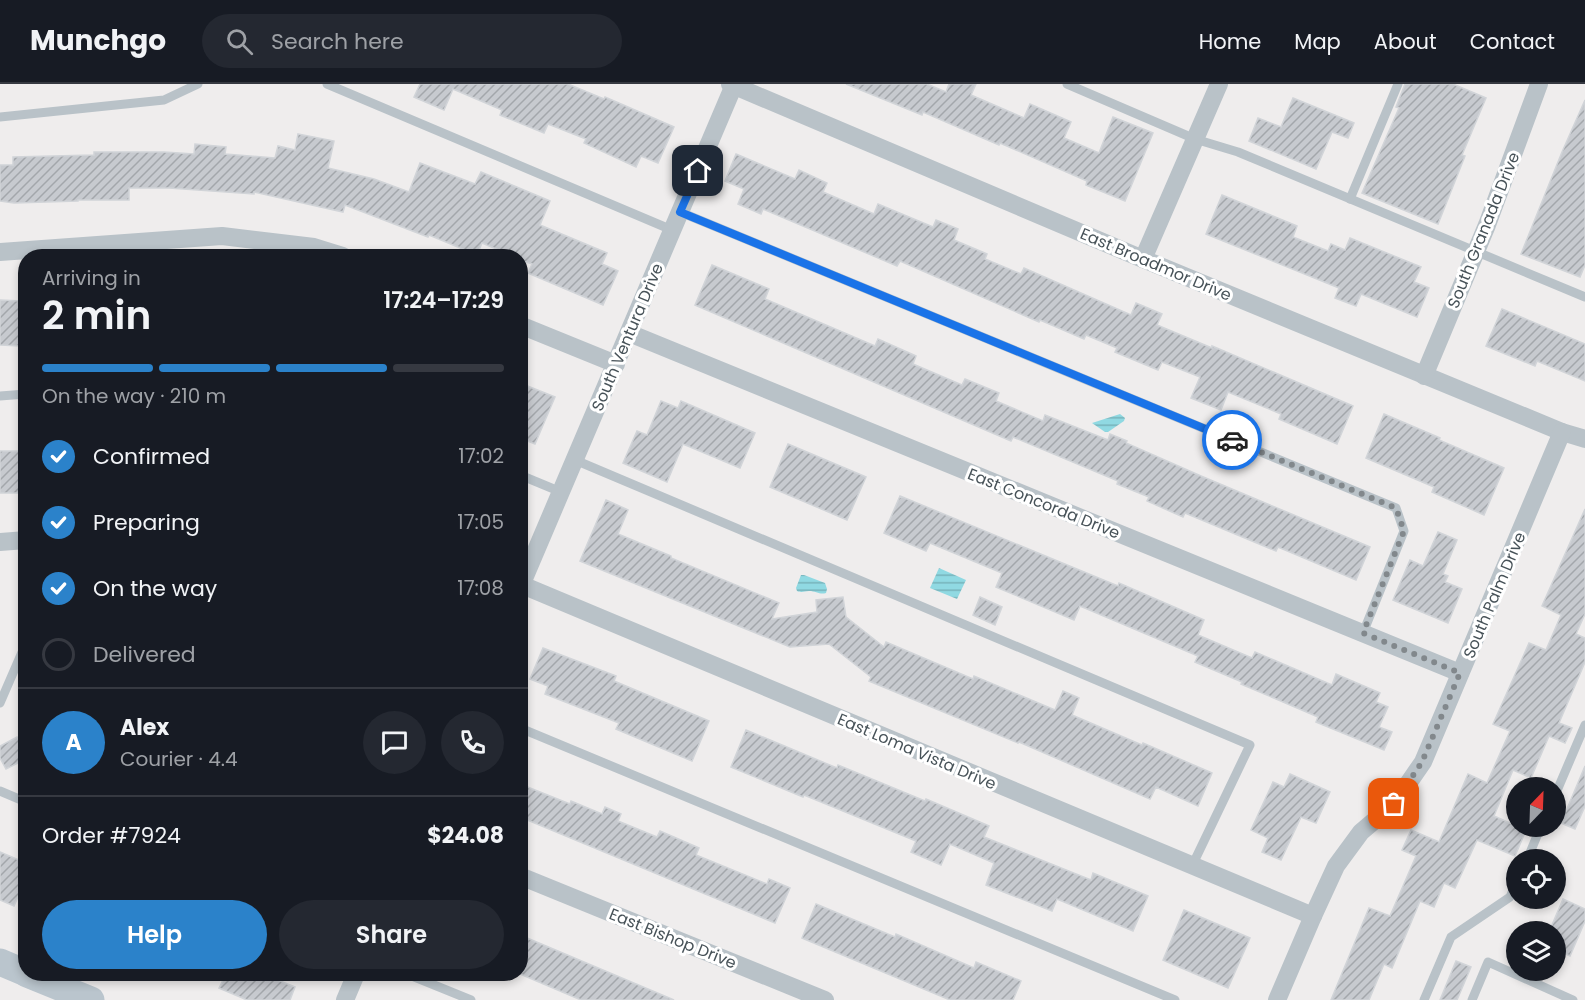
<!DOCTYPE html>
<html lang="en">
<head>
<meta charset="utf-8">
<style>
	:root { --surface:#171b24; --page:#242831; --text:#f1f3f6; --muted:#9ea1a6; --line:#363941; --accent:#2b82ca }
	body { margin:0; font-family:Poppins,sans-serif; background:var(--page); color:var(--text); height:100vh; display:flex; flex-direction:column; font-size:22px; white-space:nowrap }
	* { box-sizing:border-box; margin:0 }
	p { font-size:20px; color:var(--muted) }
	.icon { flex:none; width:33px; height:33px; fill:none; stroke:currentColor; stroke-width:2; stroke-linecap:round; stroke-linejoin:round }
	.map { position:relative; flex:1; overflow:hidden }
	.details { position:absolute; left:18px; top:165px; width:510px; height:732px; display:flex; flex-direction:column; background:var(--surface); border-radius:24px; box-shadow:0 3px 9px #0003 }
	.details>* { flex:none }
	.needle { width:39px; rotate:23deg }
	.fabs { position:absolute; left:1506px; top:693px; display:grid; gap:12px }
	.fabs a { display:grid; place-items:center; width:60px; height:60px; border-radius:50%; background:var(--surface); box-shadow:0 3px 9px #0003; font-size:30px }
	.pin { position:absolute; display:grid; place-items:center; width:51px; height:51px; color:#fff; margin:-26px; border-radius:12px; box-shadow:0 3px 9px #0006 }
	.courier { position:absolute; display:grid; place-items:center; width:60px; height:60px; margin:-30px; border:4px solid #1a73e8; border-radius:50%; background:#fff; color:#222; box-shadow:0 2px 8px #0007 }
	.overview em { font-style:normal; font-weight:600 }
	.overview div { display:flex; flex-direction:column-reverse }
	.overview { display:flex; align-items:center; justify-content:space-between; height:102px; padding:0 24px }
	h1 { font-size:39px; font-weight:600; line-height:45px }
	.bar { display:grid; grid-template-columns:repeat(4,1fr); gap:9px 6px; align-content:center; height:72px; padding:0 24px }
	.bar i { height:8px; border-radius:4px; background:var(--line) }
	.bar .current { background:var(--accent) }
	.bar p { grid-column:span 4 }
	.line { display:flex; align-items:center; gap:15px; padding:0 24px; border-top:2px solid var(--line) }
	.line div { flex:1 }
	.round { display:grid; place-items:center; flex:none; width:63px; height:63px; border-radius:32px; background:var(--page) }
	ol { padding:0 24px; list-style:none }
	li { display:flex; align-items:center; gap:18px; height:66px }
	li p { margin-inline-start:auto }
	li .icon { padding:6px; border-radius:50%; background:var(--accent); color:#fff; stroke-width:4 }
	li:last-child { color:var(--muted) }
	li i { width:33px; height:33px; border:3px solid var(--line); border-radius:50% }
	.button { display:flex; gap:12px; margin-top:auto; padding:12px 24px }
	.button a { flex:1; height:69px; border-radius:36px; background:var(--accent); color:#fff; font-size:24px; font-weight:600; line-height:69px; text-align:center }
	.button a+a { background:var(--page); color:var(--text) }
	header { display:flex; align-items:center; gap:36px; box-sizing:border-box; height:84px; padding:0 30px; background:var(--surface); border-bottom:2px solid var(--line) }
	header strong { font-size:28px }
	nav { display:flex; gap:33px; margin-inline-start:auto; font-size:21px }
	.search { width:420px; height:54px; background:var(--page); display:flex; align-items:center; gap:15px; box-sizing:border-box; padding:0 21px; border-radius:33px; color:var(--muted); font-size:22px }
	.map>svg:first-child { display:block }
	.water { fill:url(#water-rules) }
	.building { fill:url(#building-hatch); stroke:#d1d4d8; stroke-width:1.5 }
	.lines { fill:none; stroke-linecap:round; stroke-linejoin:round }
	.lane { stroke:#b9c2c8; stroke-width:9 }
	.street { stroke:#b9c2c8; stroke-width:18 }
	.secondary { stroke:#bac5cd; stroke-width:27 }
	.done { stroke:#82888c; stroke-width:6; stroke-dasharray:0 10.8 }
	.route { stroke:#1a73e8; stroke-width:8 }
	.labels { text-anchor:middle; stroke-width:6; stroke-linejoin:round; paint-order:stroke }
	.street-label { font-size:16px; fill:#475258; stroke:#fff }
</style>
</head>
<body>
<header>
<strong>Munchgo</strong>
<div class="search"><svg class="icon" aria-label="search" viewBox="0 0 24 24"><circle cx="10" cy="10" r="6"/><path d="M15 15l6 6"/></svg>Search here</div>
<nav><a>Home</a><a>Map</a><a>About</a><a>Contact</a></nav>
</header>
<div class="map">
<svg width="1585" height="916" viewBox="0 0 1585 916">
	<defs>
		<pattern id="water-rules" width="6" height="5" patternUnits="userSpaceOnUse" patternTransform="scale(1.5)"><rect width="6" height="5" fill="#90d9e2"/><path d="M0 2.5h6" fill="none" stroke="#77b3ba"/></pattern>
		<pattern id="building-hatch" width="6" height="6" patternUnits="userSpaceOnUse" patternTransform="scale(1.5)"><rect width="6" height="6" fill="#c7cacf"/><path d="M-1 1l2-2M0 6l6-6M5 7l2-2" fill="none" stroke="#a3a7ab"/></pattern>
	</defs>
	<rect width="100%" height="100%" fill="#efeded"/>
	<g class="water">
		<path d="M 1120,330 L 1125,334 L 1124,337 L 1108,348 L 1105,348 L 1092,339 Z"/>
		<path d="M 939,484 L 966,496 L 957,515 L 930,504 Z"/>
		<path d="M 801,491 L 804,491 L 825,499 L 827,505 L 826,509 C 820,511 816,507 809,507 C 804,507 802,509 797,507 L 796,504 Z"/>
	</g>
	<g class="building">
		<path d="M 420,0 L 568,0 L 604,15 L 605,13 L 674,43 L 658,79 L 641,72 L 636,83 L 584,59 L 586,55 L 548,40 L 544,49 L 500,31 L 502,26 L 453,5 L 444,26 L 414,13 Z"/>
		<path d="M 846,0 L 927,0 L 946,8 L 949,0 L 976,0 L 971,11 L 1024,34 L 1030,20 L 1071,38 L 1064,54 L 1099,69 L 1113,33 L 1153,49 L 1125,117 L 1086,101 L 1087,97 L 1000,59 L 999,61 L 923,28 L 922,31 Z"/>
		<path d="M 1405,0 L 1453,0 L 1486,14 L 1462,71 L 1465,72 L 1438,140 L 1362,109 L 1399,24 L 1396,23 Z"/>
		<path d="M 1293,14 L 1354,39 L 1348,54 L 1332,48 L 1316,85 L 1249,57 L 1258,34 L 1281,43 Z"/>
		<path d="M 1585,16 L 1585,181 L 1580,193 L 1521,170 L 1562,68 Z"/>
		<path d="M 298,50 L 334,57 L 328,84 L 374,95 L 409,108 L 420,79 L 475,100 L 481,88 L 550,117 L 540,141 L 607,169 L 602,180 L 618,187 L 603,221 L 528,189 L 532,180 L 520,176 L 520,172 L 513,172 L 482,159 L 477,171 L 429,151 L 428,153 L 345,121 L 343,128 L 254,108 L 254,110 L 169,104 L 129,104 L 129,116 L 78,116 L 78,117 L 14,119 L 0,117 L 0,81 L 13,81 L 13,73 L 94,71 L 94,68 L 164,68 L 194,70 L 195,60 L 226,63 L 225,70 L 275,74 L 278,62 L 295,66 Z"/>
		<path d="M 736,70 L 795,95 L 799,86 L 827,99 L 823,108 L 874,130 L 878,120 L 933,143 L 936,136 L 958,145 L 954,156 L 987,170 L 985,175 L 1021,190 L 1024,184 L 1131,231 L 1136,219 L 1162,230 L 1157,241 L 1212,264 L 1212,262 L 1353,322 L 1337,360 L 1279,335 L 1281,330 L 1228,308 L 1221,326 L 1191,314 L 1200,293 L 1162,278 L 1158,286 L 1115,268 L 1117,264 L 1086,251 L 1084,255 L 1040,236 L 1039,238 L 900,177 L 897,182 L 763,125 L 761,130 L 738,120 L 744,105 L 725,97 Z"/>
		<path d="M 1222,111 L 1297,142 L 1293,153 L 1328,167 L 1331,160 L 1345,166 L 1350,154 L 1421,183 L 1414,198 L 1429,204 L 1417,233 L 1361,210 L 1356,222 L 1335,214 L 1339,204 L 1206,150 Z"/>
		<path d="M 712,181 L 769,205 L 765,215 L 875,262 L 878,255 L 916,272 L 913,280 L 962,301 L 965,295 L 999,309 L 996,317 L 1043,337 L 1045,331 L 1108,356 L 1110,350 L 1127,357 L 1126,359 L 1201,392 L 1370,463 L 1356,496 L 1278,463 L 1276,467 L 1185,429 L 1183,433 L 1147,417 L 1149,413 L 1117,400 L 1118,397 L 1013,353 L 1011,357 L 695,221 Z"/>
		<path d="M 0,216 L 21,217 L 20,262 L 0,261 Z"/>
		<path d="M 1502,225 L 1585,260 L 1585,297 L 1537,277 L 1535,282 L 1486,262 Z"/>
		<path d="M 520,299 L 555,313 L 535,360 L 520,354 Z"/>
		<path d="M 661,317 L 678,324 L 681,317 L 755,349 L 740,384 L 683,360 L 667,398 L 623,379 L 637,347 L 647,351 Z"/>
		<path d="M 1384,330 L 1440,354 L 1439,356 L 1504,384 L 1484,431 L 1432,408 L 1434,403 L 1366,374 Z"/>
		<path d="M 788,360 L 866,393 L 847,436 L 770,403 Z"/>
		<rect x="0" y="367" width="26" height="42"/>
		<path d="M 900,412 L 1118,502 L 1119,499 L 1204,536 L 1198,551 L 1252,574 L 1255,568 L 1332,601 L 1336,590 L 1380,609 L 1376,618 L 1388,623 L 1379,643 L 1392,648 L 1384,666 L 1316,638 L 1318,633 L 1241,600 L 1242,598 L 1195,578 L 1198,572 L 1080,522 L 1074,536 L 996,503 L 1002,489 L 930,459 L 926,467 L 884,449 Z"/>
		<path d="M 606,416 L 628,426 L 618,450 L 671,472 L 671,474 L 779,519 L 772,535 L 817,528 L 816,516 L 843,513 L 846,533 L 884,563 L 886,558 L 973,595 L 974,592 L 1055,626 L 1063,607 L 1079,614 L 1072,631 L 1142,661 L 1143,659 L 1212,689 L 1198,722 L 1156,703 L 1150,715 L 1019,658 L 1018,659 L 869,597 L 871,593 L 829,560 L 790,563 L 580,477 Z"/>
		<path d="M 1585,425 L 1585,530 L 1576,550 L 1585,554 L 1585,578 L 1559,639 L 1572,644 L 1565,659 L 1549,652 L 1531,694 L 1513,686 L 1494,732 L 1526,746 L 1515,772 L 1477,756 L 1455,804 L 1444,799 L 1434,823 L 1420,817 L 1392,884 L 1384,880 L 1369,916 L 1331,916 L 1369,824 L 1390,832 L 1416,772 L 1402,766 L 1411,746 L 1439,758 L 1468,690 L 1487,699 L 1510,647 L 1493,640 L 1529,559 L 1546,566 L 1561,531 L 1542,522 Z"/>
		<path d="M 1438,448 L 1457,456 L 1443,490 L 1448,492 L 1445,498 L 1462,505 L 1448,539 L 1393,516 L 1410,476 L 1423,482 Z"/>
		<path d="M 980,513 L 1002,523 L 995,541 L 973,531 Z"/>
		<path d="M 543,564 L 616,592 L 614,597 L 709,637 L 692,677 L 616,645 L 619,639 L 545,610 L 548,602 L 530,595 Z"/>
		<path d="M 746,646 L 837,684 L 838,681 L 925,717 L 926,715 L 989,742 L 984,753 L 1091,796 L 1093,789 L 1148,812 L 1133,847 L 1057,815 L 1052,827 L 986,801 L 994,779 L 950,760 L 941,781 L 911,768 L 916,757 L 804,711 L 803,713 L 731,683 Z"/>
		<path d="M 17,653 L 26,670 L 26,675 L 6,685 L 0,674 L 0,662 Z"/>
		<path d="M 1585,682 L 1585,722 L 1575,745 L 1561,739 Z"/>
		<path d="M 1290,690 L 1330,708 L 1316,739 L 1301,733 L 1281,776 L 1262,768 L 1268,754 L 1251,746 L 1273,698 L 1284,703 Z"/>
		<path d="M 520,700 L 570,720 L 571,717 L 602,730 L 605,723 L 621,730 L 618,737 L 657,753 L 660,747 L 699,764 L 696,771 L 767,800 L 769,795 L 790,804 L 775,839 L 520,733 Z"/>
		<path d="M 0,768 L 26,779 L 26,795 L 14,822 L 0,816 Z"/>
		<path d="M 1563,815 L 1585,825 L 1585,837 L 1570,872 L 1556,866 L 1556,848 L 1549,848 Z"/>
		<path d="M 816,820 L 895,853 L 896,850 L 974,884 L 976,878 L 1021,897 L 1013,916 L 950,916 L 802,854 Z"/>
		<path d="M 1184,826 L 1250,854 L 1228,904 L 1163,876 Z"/>
		<path d="M 520,851 L 674,916 L 581,916 L 520,890 Z"/>
		<path d="M 1456,877 L 1471,883 L 1457,916 L 1440,916 Z"/>
		<path d="M 226,890 L 263,890 L 295,903 L 290,916 L 247,916 L 219,904 Z"/>
	</g>
	<g class="lines">
		<g class="lane">
			<path d="M 327,0 L 672,146"/>
			<path d="M 1067,0 L 1195,55 L 1238,68 L 1585,213"/>
			<path d="M 0,33 L 164,16 L 198,0"/>
			<path d="M 1350,115 L 1398,0"/>
			<path d="M 680,128 L 1396,424 L 1404,447 L 1363,549"/>
			<path d="M 0,312 L 26,310"/>
			<path d="M 575,376 L 1250,661 L 1192,782"/>
			<path d="M 520,391 L 561,408"/>
			<path d="M 24,456 L 26,489"/>
			<path d="M 0,619 L 26,559"/>
			<path d="M 520,644 L 1175,916"/>
			<path d="M 0,707 L 26,718"/>
			<path d="M 1556,709 L 1585,641"/>
			<path d="M 1527,776 L 1541,742"/>
			<path d="M 407,890 L 471,916"/>
			<path d="M 1424,916 L 1451,853 L 1510,813 L 1516,799"/>
			<path d="M 1472,916 L 1488,878 L 1573,916"/>
		</g>
		<g class="street">
			<path d="M 730,0 L 1143,175 L 1562,348 L 1585,355"/>
			<path d="M 0,168 L 222,152 L 314,163 L 343,172"/>
			<path d="M 1143,175 L 1219,0"/>
			<path d="M 520,241 L 616,280"/>
			<path d="M 629,249 L 1460,589"/>
			<path d="M 1424,292 L 1487,141 L 1539,0"/>
			<path d="M 0,458 L 26,456"/>
			<path d="M 522,501 L 1313,832"/>
			<path d="M 520,504 L 734,1"/>
			<path d="M 520,792 L 825,916"/>
			<path d="M 345,916 L 356,890"/>
			<path d="M 1277,916 L 1313,832 L 1336,782 L 1361,748 L 1394,720 L 1423,678 L 1562,348"/>
		</g>
		<g class="secondary">
			<path d="M 0,878 L 26,889"/>
			<path d="M 27,890 L 91,916"/>
		</g>
	</g>
	<g class="lines">
		<path class="done" d="M 1232,356 L 1396,424 L 1404,447 L 1363,549 L 1460,589 L 1422,678 L 1394,720"/>
		<path class="route" d="M 698,87 L 680,128 L 1232,356"/>
	</g>
	<g class="labels">
		<g class="street-label">
			<text transform="translate(1483 146) rotate(-68)" y="6">South Granada Drive</text>
			<text transform="translate(1156 180) rotate(23)" y="6">East Broadmor Drive</text>
			<text transform="translate(627 253) rotate(-67)" y="6">South Ventura Drive</text>
			<text transform="translate(1044 419) rotate(22)" y="6">East Concorda Drive</text>
			<text transform="translate(1494 511) rotate(-67)" y="6">South Palm Drive</text>
			<text transform="translate(917 667) rotate(23)" y="6">East Loma Vista Drive</text>
			<text transform="translate(673 854) rotate(22)" y="6">East Bishop Drive</text>
		</g>
	</g>
</svg>
<div class="fabs">
<a><svg class="needle" viewBox="-14 -14 28 28"><path d="M0-13l5 13h-10z" fill="#e53935"/><path d="M0 13l5-13h-10z" fill="#9ea1a6"/></svg></a>
<a><svg class="icon" aria-label="locate" viewBox="0 0 24 24"><circle cx="12" cy="12" r="6"/><path d="M12 2v4M12 18v4M2 12h4M18 12h4"/></svg></a>
<a><svg class="icon" aria-label="layers" viewBox="0 0 24 24"><path d="M12 4l9 5-9 5-9-5zM3 14l9 5 9-5"/></svg></a>
</div>
<div class="pin" style="left:1394px;top:720px;background:#ea580c"><svg class="icon" aria-label="bag" viewBox="0 0 24 24"><path d="M5 8h14l-1 12H6zM9 8a3 3 0 0 1 6 0"/></svg></div>
<div class="pin" style="left:698px;top:87px;background:#1f2937"><svg class="icon" aria-label="home" viewBox="0 0 24 24"><path d="M3 11l9-7 9 7M6 9v11h12V9"/></svg></div>
<div class="courier" style="left:1232px;top:356px"><svg class="icon" aria-label="car" viewBox="0 0 24 24"><path d="M5 17H2v-5l4-1 3-4h7l3 4 3 1v5h-3M9 17h6M6 11h13"/><circle cx="7" cy="17" r="2"/><circle cx="17" cy="17" r="2"/></svg></div>
<section class="details">
<div class="overview"><div><h1>2 min</h1><p>Arriving in</p></div><em>17:24–17:29</em></div>
<div class="bar"><i class="current"></i><i class="current"></i><i class="current"></i><i></i><p>On the way · 210 m</p></div>
<ol>
<li><svg class="icon" aria-label="check" viewBox="0 0 24 24"><path d="M5 12l5 5 9-10"/></svg>Confirmed<p>17:02</p></li>
<li><svg class="icon" aria-label="check" viewBox="0 0 24 24"><path d="M5 12l5 5 9-10"/></svg>Preparing<p>17:05</p></li>
<li><svg class="icon" aria-label="check" viewBox="0 0 24 24"><path d="M5 12l5 5 9-10"/></svg>On the way<p>17:08</p></li>
<li><i></i>Delivered</li>
</ol>
<div class="line" style="height:108px"><b class="round" style="background:var(--accent);color:#fff">A</b><div><b>Alex</b><p>Courier · 4.4</p></div><a class="round"><svg class="icon" aria-label="chat" viewBox="0 0 24 24"><path d="M4 5h16v11H9l-5 4z"/></svg></a><a class="round"><svg class="icon" aria-label="phone" viewBox="0 0 24 24"><path d="M5 4h4l2 5-3 2q2 4 5 5l2-3 5 2v4C11 20 4 13 5 4z"/></svg></a></div>
<div class="line" style="height:78px"><div>Order #7924</div><b>$24.08</b></div>
<div class="button"><a>Help</a><a>Share</a></div>
</section>
</div>
</body>
</html>
